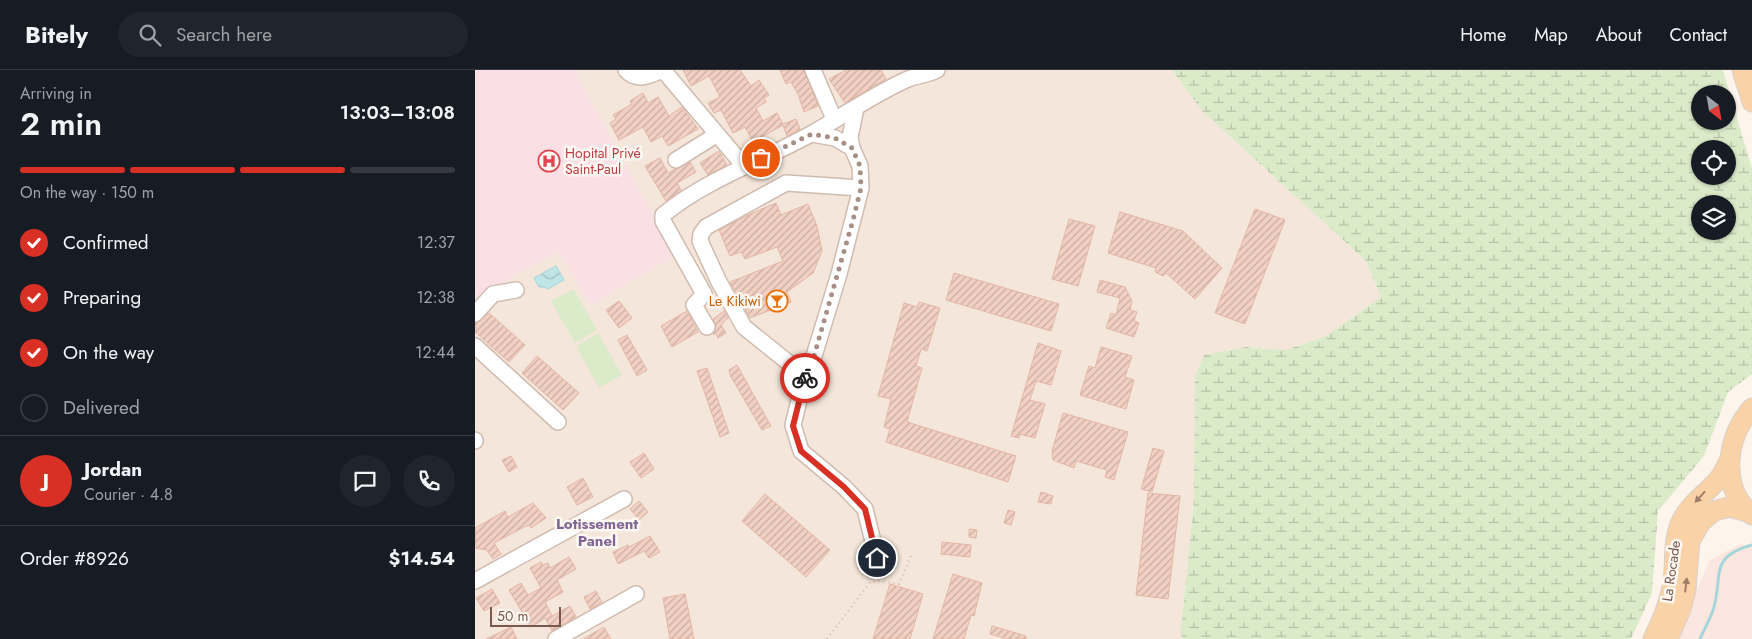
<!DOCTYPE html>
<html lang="en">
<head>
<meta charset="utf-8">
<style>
	:root { --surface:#171b24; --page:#20242c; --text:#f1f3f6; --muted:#9ea1a6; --line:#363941; --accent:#d93025 }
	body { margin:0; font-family:Jost,sans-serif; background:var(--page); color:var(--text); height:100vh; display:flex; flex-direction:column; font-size:19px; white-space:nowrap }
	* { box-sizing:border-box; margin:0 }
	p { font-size:16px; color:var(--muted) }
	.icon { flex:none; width:28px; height:28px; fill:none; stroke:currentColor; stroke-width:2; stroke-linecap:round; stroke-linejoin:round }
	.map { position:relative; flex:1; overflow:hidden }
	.details { display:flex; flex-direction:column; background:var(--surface); width:475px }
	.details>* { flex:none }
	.needle { width:32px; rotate:149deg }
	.tools { position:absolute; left:1216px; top:15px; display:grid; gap:10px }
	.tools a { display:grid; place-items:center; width:45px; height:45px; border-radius:50%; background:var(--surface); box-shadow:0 1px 4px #0004; font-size:25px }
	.scale { position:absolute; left:15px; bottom:12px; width:71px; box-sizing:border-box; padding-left:5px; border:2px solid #79594e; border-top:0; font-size:14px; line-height:18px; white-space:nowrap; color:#79594e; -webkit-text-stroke:4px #fff9f3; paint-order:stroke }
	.pin { position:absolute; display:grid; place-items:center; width:42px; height:42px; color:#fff; margin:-21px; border:2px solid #fff; border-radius:50%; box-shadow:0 1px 5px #0007 }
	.courier { position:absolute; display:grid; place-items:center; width:50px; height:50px; margin:-25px; border:4px solid #d93025; border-radius:50%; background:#fff; color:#222; box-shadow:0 1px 6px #0007 }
	.summary em { font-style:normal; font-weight:600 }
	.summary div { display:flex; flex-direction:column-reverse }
	.summary { display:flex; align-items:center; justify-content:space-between; height:85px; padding:0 20px }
	h1 { font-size:32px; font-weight:600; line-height:38px }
	.bar { display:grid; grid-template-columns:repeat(4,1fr); gap:8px 5px; align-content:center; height:60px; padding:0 20px }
	.bar i { height:6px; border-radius:4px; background:var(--line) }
	.bar .current { background:var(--accent) }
	.bar p { grid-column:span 4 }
	.line { display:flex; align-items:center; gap:12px; padding:0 20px; border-top:1px solid var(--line) }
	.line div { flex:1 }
	.round { display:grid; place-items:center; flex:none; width:52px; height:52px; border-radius:26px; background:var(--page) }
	ol { padding:0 20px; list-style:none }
	li { display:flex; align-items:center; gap:15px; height:55px }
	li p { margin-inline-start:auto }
	li .icon { padding:5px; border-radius:50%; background:var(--accent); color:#fff; stroke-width:4 }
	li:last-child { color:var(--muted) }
	li i { width:28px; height:28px; border:2px solid var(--line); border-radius:50% }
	header { display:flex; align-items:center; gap:30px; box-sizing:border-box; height:70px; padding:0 25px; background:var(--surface); border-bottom:1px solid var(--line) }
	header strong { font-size:24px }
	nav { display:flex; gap:28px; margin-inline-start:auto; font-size:18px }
	.search { width:350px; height:45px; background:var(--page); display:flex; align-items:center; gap:12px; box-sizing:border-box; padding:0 18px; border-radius:28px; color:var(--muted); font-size:19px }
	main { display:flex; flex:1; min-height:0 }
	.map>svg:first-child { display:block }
	.residential { fill:#f4e6da }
	.commercial { fill:#fce6e0 }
	.medical { fill:#fadfe5 }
	.green { fill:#dbebc9 }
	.wetland { fill:url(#wetland-marsh); fill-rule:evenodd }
	.water { fill:url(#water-waves); stroke:#a6d6d9 }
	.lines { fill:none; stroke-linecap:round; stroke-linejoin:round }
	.stream { stroke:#a6d6d9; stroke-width:3 }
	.building { fill:url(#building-hatch); stroke:#e4b6a4 }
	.minor-casing { stroke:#d0bbb0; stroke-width:18 }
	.major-casing { stroke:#d9d1cd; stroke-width:21 }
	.path { stroke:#d8b4a6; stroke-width:2; stroke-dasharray:1 4; stroke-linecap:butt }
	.minor { stroke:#fff; stroke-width:15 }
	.major { stroke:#f9d2a7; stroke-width:19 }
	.oneway { fill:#9f7d69 }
	.done { stroke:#a78f85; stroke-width:5; stroke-dasharray:0 9 }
	.route { stroke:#d93025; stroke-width:6 }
	.labels { text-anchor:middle; stroke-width:5; stroke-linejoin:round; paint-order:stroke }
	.health-label { font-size:14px; fill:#be3a42; stroke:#fff9f3; text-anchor:start }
	.food-label { font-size:14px; fill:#c56008; stroke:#fff9f3; text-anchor:end }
	.street-label { font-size:14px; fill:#79594e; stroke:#fff9f3 }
	.neighbourhood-label { font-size:15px; font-weight:bold; fill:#806694; stroke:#fff9f3 }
</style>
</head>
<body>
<header>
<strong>Bitely</strong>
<div class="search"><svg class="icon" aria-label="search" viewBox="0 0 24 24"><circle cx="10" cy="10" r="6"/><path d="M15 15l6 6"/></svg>Search here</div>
<nav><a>Home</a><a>Map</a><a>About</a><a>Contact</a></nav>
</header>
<main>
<section class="details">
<div class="summary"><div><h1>2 min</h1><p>Arriving in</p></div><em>13:03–13:08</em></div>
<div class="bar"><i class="current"></i><i class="current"></i><i class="current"></i><i></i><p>On the way · 150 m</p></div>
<ol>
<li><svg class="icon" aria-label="check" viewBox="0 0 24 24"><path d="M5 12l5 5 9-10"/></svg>Confirmed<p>12:37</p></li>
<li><svg class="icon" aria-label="check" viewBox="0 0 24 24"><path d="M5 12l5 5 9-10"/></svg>Preparing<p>12:38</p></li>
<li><svg class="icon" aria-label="check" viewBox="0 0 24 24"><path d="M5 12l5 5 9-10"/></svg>On the way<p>12:44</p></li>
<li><i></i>Delivered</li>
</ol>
<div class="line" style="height:90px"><b class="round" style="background:var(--accent);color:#fff">J</b><div><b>Jordan</b><p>Courier · 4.8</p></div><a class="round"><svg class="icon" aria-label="chat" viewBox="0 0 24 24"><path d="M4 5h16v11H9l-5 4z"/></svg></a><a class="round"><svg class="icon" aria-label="phone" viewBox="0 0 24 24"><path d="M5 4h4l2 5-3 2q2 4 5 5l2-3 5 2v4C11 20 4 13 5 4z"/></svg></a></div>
<div class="line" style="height:65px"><div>Order #8926</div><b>$14.54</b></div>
</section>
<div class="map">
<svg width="1277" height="569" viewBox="0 0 1277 569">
	<defs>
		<pattern id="wetland-marsh" width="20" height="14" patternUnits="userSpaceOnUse" patternTransform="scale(1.25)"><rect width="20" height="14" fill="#dbebc9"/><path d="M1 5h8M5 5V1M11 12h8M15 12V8" fill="none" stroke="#b6c1a5"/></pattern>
		<pattern id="water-waves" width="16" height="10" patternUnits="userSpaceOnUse" patternTransform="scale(1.25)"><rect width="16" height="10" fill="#c0e5e7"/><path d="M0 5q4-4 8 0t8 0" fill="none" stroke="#a1bdbd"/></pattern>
		<pattern id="building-hatch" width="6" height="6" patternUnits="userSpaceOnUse" patternTransform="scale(1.25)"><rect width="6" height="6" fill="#f2d1c4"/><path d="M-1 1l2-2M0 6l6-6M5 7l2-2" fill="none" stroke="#c9ada1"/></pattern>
	</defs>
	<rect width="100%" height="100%" fill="#fdf4ec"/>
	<path class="residential" d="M 0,0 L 697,0 L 728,42 L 891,191 L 906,227 L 851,266 L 811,280 L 772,277 L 719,430 L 706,558 L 707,569 L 0,569 Z"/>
	<path class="commercial" d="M 1265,474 L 1277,477 L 1277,569 L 1200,569 L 1235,490 Z"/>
	<path class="medical" d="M 0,0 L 99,0 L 200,185 L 116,235 L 84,181 L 0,228 Z"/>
	<g class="green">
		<path d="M 98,219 L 122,260 L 100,273 L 76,231 Z"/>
		<path d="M 123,263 L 147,305 L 124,318 L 101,276 Z"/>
	</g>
	<path class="wetland" d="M 697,0 L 1248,0 L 1277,99 L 1277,304 L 1253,322 L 1229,386 L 1183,441 L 1177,523 L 1156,569 L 707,569 L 706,558 L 719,430 L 720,306 L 729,285 L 772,277 L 811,280 L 851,266 L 906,227 L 891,191 L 728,42 ZM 1225,24 L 1252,24 L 1252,51 L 1225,51 ZM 1225,79 L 1252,79 L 1252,106 L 1225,106 ZM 1225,134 L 1252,134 L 1252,161 L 1225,161 Z"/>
	<path class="water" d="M 81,196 L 89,210 L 73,219 L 69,217 L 64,217 L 59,208 Z"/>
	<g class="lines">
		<path class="stream" d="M 1225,569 C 1229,559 1236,548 1239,537 C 1248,504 1234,487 1277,475"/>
	</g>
	<g class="building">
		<path d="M 208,0 L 265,0 L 276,16 L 284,10 L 294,25 L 289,28 L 291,32 L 281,38 L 288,51 L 302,43 L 308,54 L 321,49 L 325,59 L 312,66 L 308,55 L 278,72 L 270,57 L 258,63 L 246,40 L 239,43 L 233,33 L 245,27 L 234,6 L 216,16 Z"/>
		<path d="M 305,0 L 329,0 L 343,36 L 329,42 L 323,24 L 316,12 L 311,14 Z"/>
		<path d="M 371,0 L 406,0 L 411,9 L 370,33 L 354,9 Z"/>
		<path d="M 168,23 L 173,33 L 183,27 L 194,46 L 207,37 L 223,59 L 193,76 L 187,66 L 176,72 L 168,57 L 144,70 L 135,53 L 141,49 L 138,45 L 157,34 L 155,31 Z"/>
		<path d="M 244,81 L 252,95 L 233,105 L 225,93 Z"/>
		<path d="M 185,88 L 193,103 L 215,92 L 221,102 L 202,113 L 206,120 L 191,131 L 170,96 Z"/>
		<path d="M 301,133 L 306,145 L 333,134 L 342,156 L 347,181 L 338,203 L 312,222 L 316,232 L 275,248 L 255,212 L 308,191 L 302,177 L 270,189 L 266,182 L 255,186 L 244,160 L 275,144 Z"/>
		<path d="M 780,139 L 810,150 L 770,254 L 740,243 Z"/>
		<path d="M 645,142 L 708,161 L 747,198 L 720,229 L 691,203 L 688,206 L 680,202 L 681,198 L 633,183 Z"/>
		<path d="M 594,149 L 620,156 L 603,216 L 577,209 Z"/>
		<path d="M 479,203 L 584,234 L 576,261 L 471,230 Z"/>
		<path d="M 625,210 L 650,217 L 657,231 L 655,240 L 662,242 L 659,251 L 664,253 L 659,267 L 631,258 L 636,243 L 641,245 L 645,228 L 622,222 Z"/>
		<path d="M 144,231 L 157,248 L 144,258 L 131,240 Z"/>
		<path d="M 444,232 L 465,238 L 452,281 L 446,279 L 441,296 L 447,298 L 432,352 L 541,386 L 533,412 L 411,372 L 415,359 L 409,357 L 416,329 L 403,326 L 429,233 L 442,237 Z"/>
		<path d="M 212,241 L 223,262 L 197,277 L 186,256 Z"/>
		<path d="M 249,241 L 253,248 L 246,255 L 251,263 L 243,268 L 241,264 L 238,264 L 241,257 L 238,249 Z"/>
		<path d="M 14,243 L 50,275 L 34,292 L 0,262 L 0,254 Z"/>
		<path d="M 152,265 L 172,300 L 162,306 L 143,270 Z"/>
		<path d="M 563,273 L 586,281 L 576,315 L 561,311 L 555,330 L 570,334 L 560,368 L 545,364 L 544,368 L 536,366 Z"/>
		<path d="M 626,277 L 657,286 L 650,307 L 659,310 L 651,339 L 605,325 L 614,296 L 620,298 Z"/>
		<path d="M 62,286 L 104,323 L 88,340 L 47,303 Z"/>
		<path d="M 262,295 L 296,356 L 287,360 L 255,305 L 254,300 Z"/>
		<path d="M 232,298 L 254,363 L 245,367 L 222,301 Z"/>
		<path d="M 588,343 L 653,362 L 639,410 L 630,407 L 632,400 L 601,391 L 599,398 L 578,390 L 577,381 Z"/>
		<path d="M 678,378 L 689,381 L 677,422 L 666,419 Z"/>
		<path d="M 169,383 L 179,399 L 166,408 L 155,392 Z"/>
		<path d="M 36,386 L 42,397 L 34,402 L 27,390 Z"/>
		<path d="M 108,408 L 118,427 L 102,435 L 92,417 Z"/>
		<path d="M 566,422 L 578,426 L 576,434 L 563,432 Z"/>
		<path d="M 673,423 L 705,426 L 693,529 L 661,525 Z"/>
		<path d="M 290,424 L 355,480 L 331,507 L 267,451 Z"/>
		<path d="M 164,431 L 173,442 L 164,450 L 155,439 Z"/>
		<path d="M 58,433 L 71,448 L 56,458 L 54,455 L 49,457 L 19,473 L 26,484 L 18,489 L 12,480 L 0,478 L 0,458 L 30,441 L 33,447 Z"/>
		<path d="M 533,440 L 540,442 L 536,455 L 529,453 Z"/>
		<path d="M 494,459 L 502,460 L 501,468 L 494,467 Z"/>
		<path d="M 175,466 L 185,482 L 174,488 L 169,481 L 143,494 L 138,482 L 153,475 L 154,477 Z"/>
		<path d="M 467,472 L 496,475 L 495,487 L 466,484 Z"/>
		<path d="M 94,487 L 101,499 L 82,510 L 88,522 L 70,532 L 77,546 L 95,536 L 101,547 L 77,561 L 70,548 L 56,557 L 34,520 L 46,513 L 53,525 L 66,518 L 55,498 L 66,492 L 68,495 L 73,493 L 75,498 Z"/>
		<path d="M 478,504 L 507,513 L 499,546 L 496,545 L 489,569 L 458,569 Z"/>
		<path d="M 415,514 L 448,524 L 435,569 L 398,569 Z"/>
		<path d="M 17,519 L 25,533 L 9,541 L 1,528 Z"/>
		<path d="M 121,521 L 127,532 L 115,539 L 109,527 Z"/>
		<path d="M 210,524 L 219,569 L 195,569 L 188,528 Z"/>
		<path d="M 517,556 L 551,566 L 551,569 L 532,569 L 515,564 Z"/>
		<path d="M 36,557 L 42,569 L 11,569 L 32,559 Z"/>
		<path d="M 129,557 L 136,569 L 108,569 Z"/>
	</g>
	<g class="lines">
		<g class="minor-casing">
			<g id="minor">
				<path d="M 151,0 C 162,13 175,5 188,0"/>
				<path d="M 188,0 L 269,96"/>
				<path d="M 338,0 L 359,49"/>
				<path d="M 381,38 L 375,67 L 377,78 L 385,96 L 386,118 L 364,204 L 339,286 L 330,306 L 318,355 L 326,381 L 369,417 L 390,439 L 402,488"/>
				<path d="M 337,64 L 360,68 L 377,78"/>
				<path d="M 201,90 L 241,65"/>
				<path d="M 0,244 L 18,224 L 41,220"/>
				<path d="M 232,257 L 219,235 L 229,224 L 188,151 L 188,145 C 232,109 287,91 336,64 C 368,46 399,24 433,9 C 443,5 453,5 462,0"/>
				<path d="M 0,276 L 83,352"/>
				<path d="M 330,306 L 269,257 L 244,212 L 225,171 L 226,164 L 231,157 L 311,113 L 386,118"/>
				<path d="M 0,370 L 0,371"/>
				<path d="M 0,511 L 149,429"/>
				<path d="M 81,569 L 161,524"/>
			</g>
		</g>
		<g class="major-casing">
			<g id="major">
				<path d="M 1267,0 L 1277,32"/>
				<path d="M 1277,338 C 1251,367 1244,417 1277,445"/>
				<path d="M 1178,569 C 1187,550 1195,532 1198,511 C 1201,489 1197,470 1207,450 C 1216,432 1234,422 1246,406 C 1249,401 1252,395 1255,389"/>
				<path d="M 1193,569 L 1206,539 L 1211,520 L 1215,471 L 1226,452 L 1239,441 L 1254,437 L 1273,442"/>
			</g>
		</g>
		<path class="path" d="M 352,569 L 395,512 L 405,511 L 424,514 L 436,486"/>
		<use href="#minor" class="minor"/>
		<use href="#major" class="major"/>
	</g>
	<defs><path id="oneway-solid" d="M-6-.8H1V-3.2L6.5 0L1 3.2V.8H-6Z" transform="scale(1.25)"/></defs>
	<g class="oneway">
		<use href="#oneway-solid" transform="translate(1225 427) rotate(132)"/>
		<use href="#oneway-solid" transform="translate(1211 515) rotate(-83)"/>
	</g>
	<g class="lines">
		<path class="done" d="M 286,88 L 337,64 L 360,68 L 377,78 L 385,96 L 386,118 L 378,150 L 339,286 L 330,308"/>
		<path class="route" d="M 330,308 L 318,356 L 326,381 L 369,417 L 390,439 L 402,488"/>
	</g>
	<defs>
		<g id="hospital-ring" transform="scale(1.125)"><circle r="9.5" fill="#fff9f3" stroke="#e0444e" stroke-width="1.5"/><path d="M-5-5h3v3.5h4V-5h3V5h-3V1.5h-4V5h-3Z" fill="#e0444e"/></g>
		<g id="bar-ring" transform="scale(1.125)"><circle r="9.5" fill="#fff9f3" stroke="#e8710a" stroke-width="1.5"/><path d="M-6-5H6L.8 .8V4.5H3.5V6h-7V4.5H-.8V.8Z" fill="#e8710a"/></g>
	</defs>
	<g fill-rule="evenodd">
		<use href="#hospital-ring" x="74" y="91"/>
		<use href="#bar-ring" x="302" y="231"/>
	</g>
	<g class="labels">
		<g class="health-label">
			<text x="90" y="88">Hopital Privé<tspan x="90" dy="16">Saint-Paul</tspan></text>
		</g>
		<g class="food-label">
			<text x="286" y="236">Le Kikiwi</text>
		</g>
		<g class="street-label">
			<text transform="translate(1196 501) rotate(-82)" y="5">La Rocade</text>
		</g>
		<g class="neighbourhood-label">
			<text x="122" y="459">Lotissement<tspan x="122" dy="17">Panel</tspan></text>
		</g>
	</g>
</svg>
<div class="tools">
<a><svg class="needle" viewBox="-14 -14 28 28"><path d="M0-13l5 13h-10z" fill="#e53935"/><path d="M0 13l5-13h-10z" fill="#9ea1a6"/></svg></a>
<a><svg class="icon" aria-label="locate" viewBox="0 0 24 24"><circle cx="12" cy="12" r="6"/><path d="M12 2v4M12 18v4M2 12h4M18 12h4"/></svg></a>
<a><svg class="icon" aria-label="layers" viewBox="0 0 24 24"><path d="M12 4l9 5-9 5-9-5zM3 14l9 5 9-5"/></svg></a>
</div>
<div class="scale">50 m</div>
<div class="pin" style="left:286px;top:88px;background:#ea580c"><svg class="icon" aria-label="bag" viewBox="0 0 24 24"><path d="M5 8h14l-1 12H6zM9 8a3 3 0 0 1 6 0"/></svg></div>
<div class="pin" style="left:402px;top:488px;background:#1f2937"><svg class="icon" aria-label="home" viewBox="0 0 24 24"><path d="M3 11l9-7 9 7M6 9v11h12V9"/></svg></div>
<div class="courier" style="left:330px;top:308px"><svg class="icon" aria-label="bike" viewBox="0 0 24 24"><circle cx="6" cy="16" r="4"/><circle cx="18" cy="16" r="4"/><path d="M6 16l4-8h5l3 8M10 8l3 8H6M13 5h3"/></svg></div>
</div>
</main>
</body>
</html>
